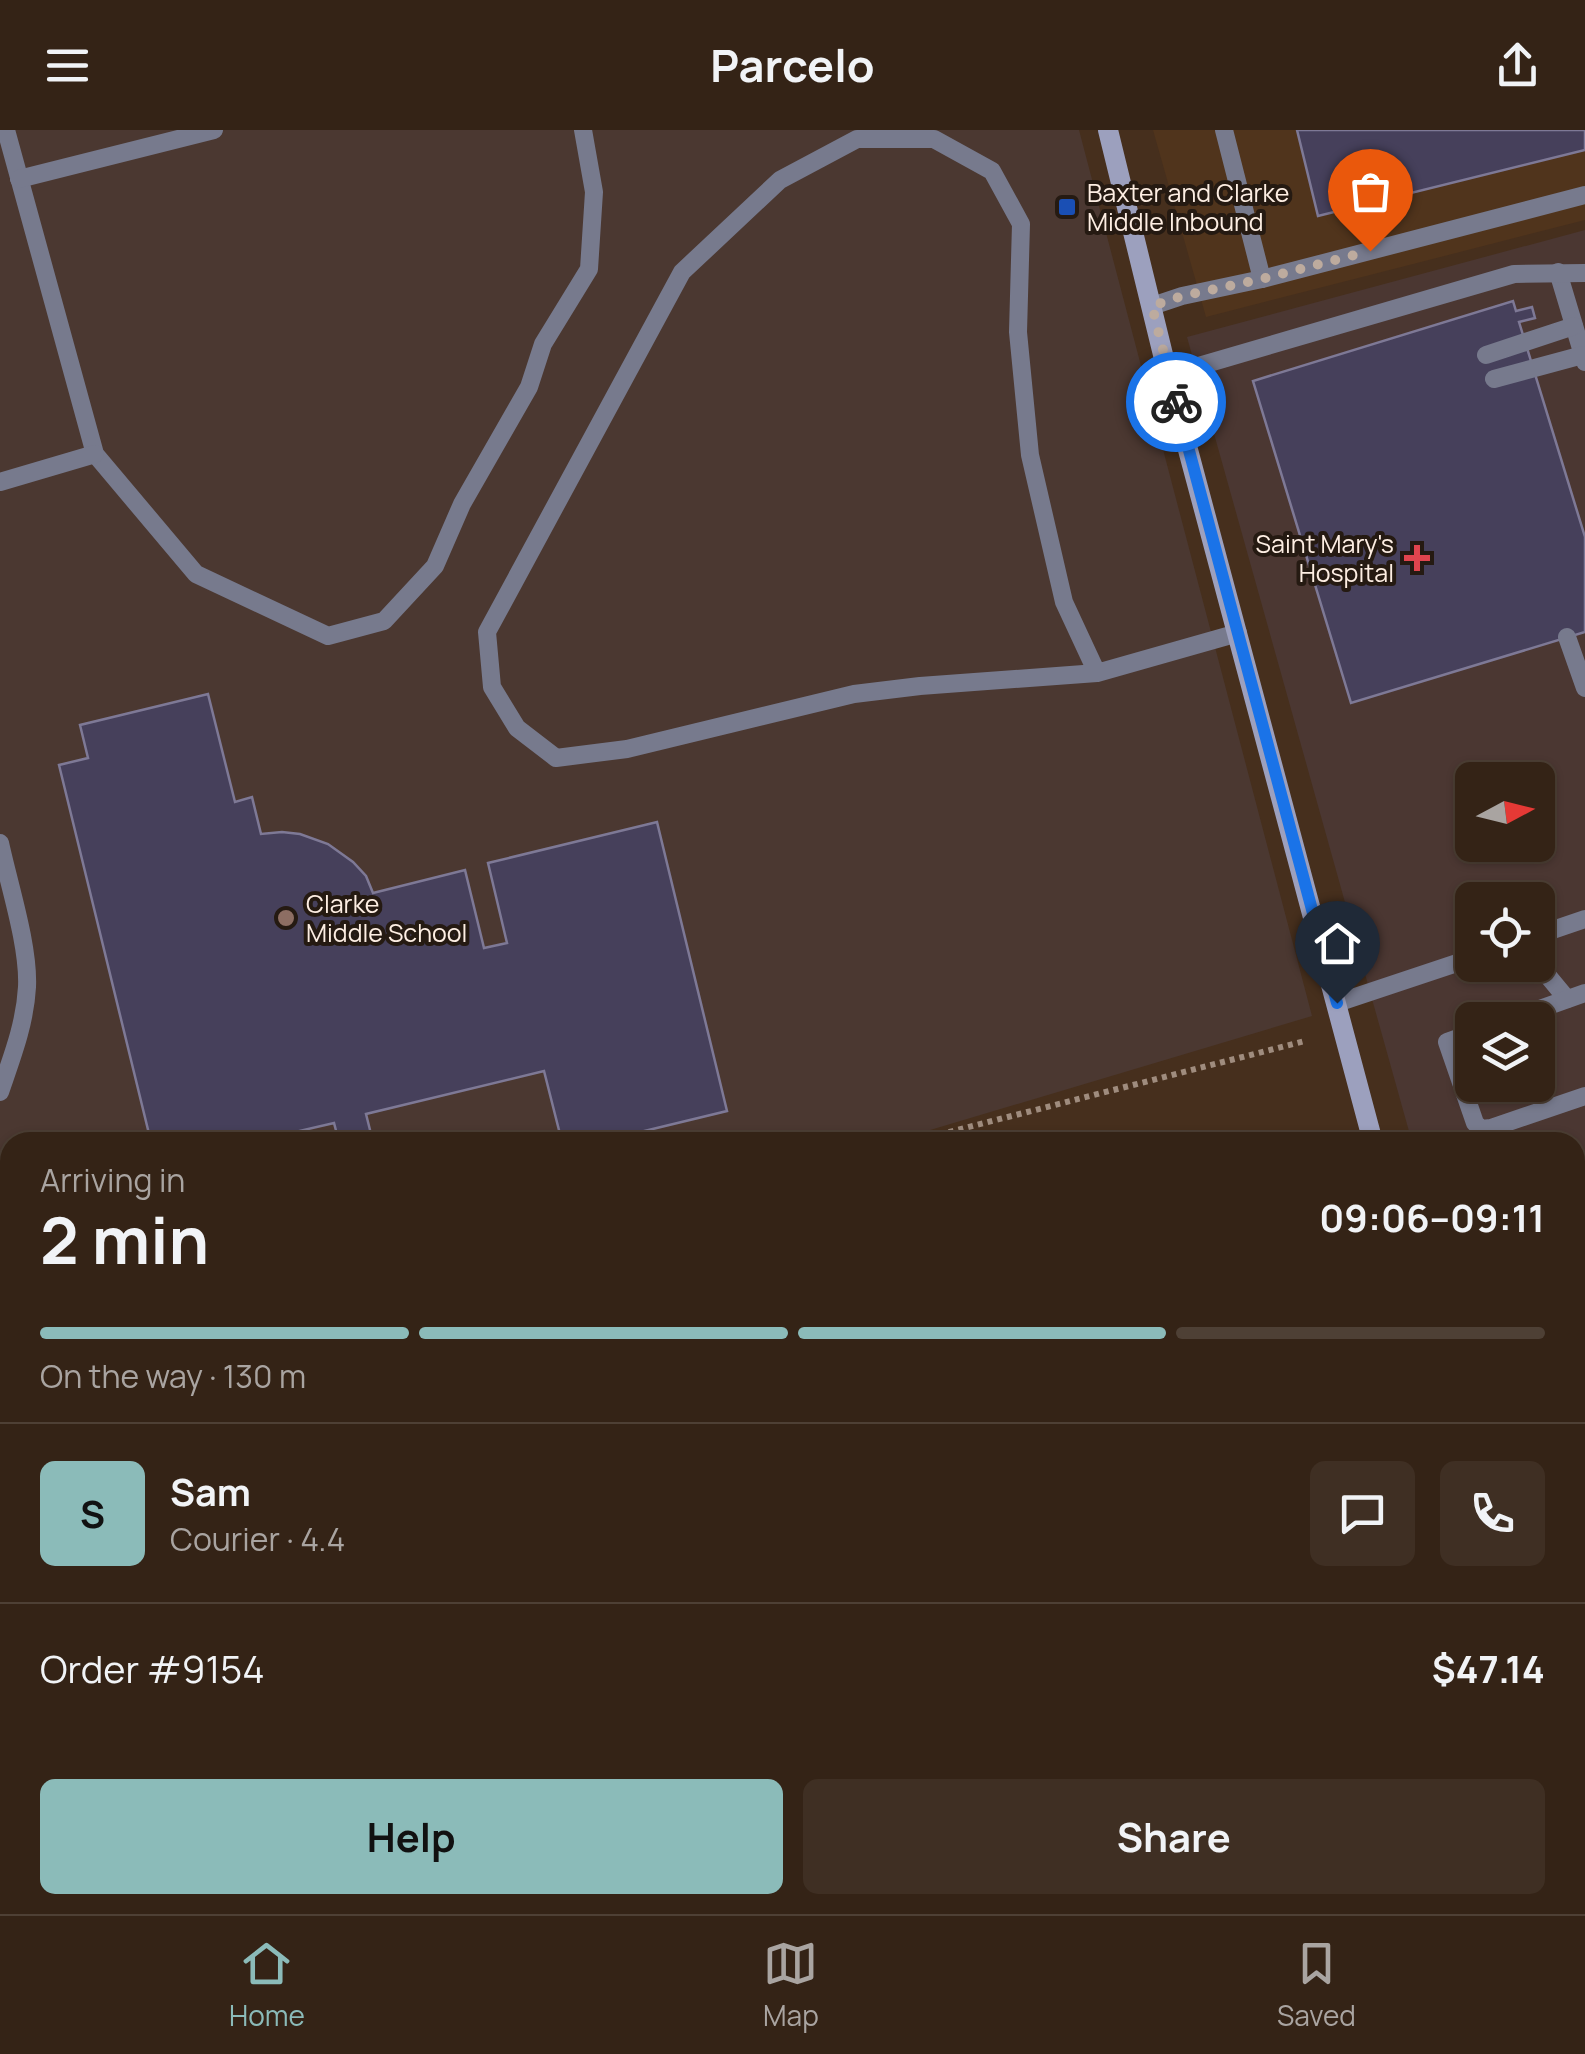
<!DOCTYPE html>
<html lang="en">
<head>
<meta charset="utf-8">
<style>
	:root { --surface:#342316; --page:#3f2f23; --text:#f1f3f6; --muted:#a9a4a1; --line:#4e4035; --accent:#8bbbb9 }
	body { margin:0; font-family:Manrope,sans-serif; background:var(--page); color:var(--text); height:100vh; display:flex; flex-direction:column; font-size:38px; white-space:nowrap }
	* { box-sizing:border-box; margin:0 }
	p { font-size:32px; color:var(--muted) }
	.icon { flex:none; width:55px; height:55px; fill:none; stroke:currentColor; stroke-width:2; stroke-linecap:round; stroke-linejoin:round }
	.map { position:relative; flex:1; overflow:hidden }
	.details { position:absolute; left:0px; top:1002px; width:1585px; height:782px; display:flex; flex-direction:column; background:var(--surface); border-radius:30px 30px 0 0; box-shadow:0 2px 8px #0004,0 0 0 2px var(--line) }
	.details>* { flex:none }
	.needle { width:65px; rotate:83deg }
	.tools { position:absolute; left:1455px; top:632px; display:grid; gap:20px }
	.tools a { display:grid; place-items:center; width:100px; height:100px; border-radius:15px; background:var(--surface); box-shadow:0 2px 8px #0004,0 0 0 2px var(--line); font-size:50px }
	.pin { position:absolute; display:grid; place-items:center; width:85px; height:85px; color:#fff; margin:-102px -42px; border-radius:50% 50% 50% 0; rotate:-45deg; box-shadow:0 0 10px #0007 }
	.pin .icon { rotate:45deg }
	.courier { position:absolute; display:grid; place-items:center; width:100px; height:100px; margin:-50px; border:8px solid #1a73e8; border-radius:50%; background:#fff; color:#222; box-shadow:0 2px 12px #0007 }
	.head em { font-style:normal; font-weight:700 }
	.head div { display:flex; flex-direction:column-reverse }
	.head { display:flex; align-items:center; justify-content:space-between; height:170px; padding:0 40px }
	h1 { font-size:65px; font-weight:700; line-height:75px }
	.bar { display:grid; grid-template-columns:repeat(4,1fr); gap:15px 10px; align-content:center; height:120px; padding:0 40px }
	.bar i { height:12px; border-radius:8px; background:var(--line) }
	.bar .on { background:var(--accent) }
	.bar p { grid-column:span 4 }
	.line { display:flex; align-items:center; gap:25px; padding:0 40px; border-top:2px solid var(--line) }
	.line div { flex:1 }
	.round { display:grid; place-items:center; flex:none; width:105px; height:105px; border-radius:15px; background:var(--page) }
	.cta { display:flex; gap:20px; margin-top:auto; padding:20px 40px }
	.cta a { flex:1; height:115px; border-radius:15px; background:var(--accent); color:#111; font-size:40px; font-weight:700; line-height:115px; text-align:center }
	.cta a+a { background:var(--page); color:var(--text) }
	header { display:flex; justify-content:space-between; align-items:center; height:130px; padding:0 40px; background:var(--surface); font-size:45px; font-weight:700 }
	.tab-bar { display:flex; justify-content:space-around; align-items:center; height:140px; border-top:2px solid var(--line); background:var(--surface); font-size:28px; color:var(--muted) }
	.tab-bar a { display:grid; justify-items:center; gap:5px }
	.tab-bar .on { color:var(--accent) }
	.map>svg:first-child { display:block }
	.built { fill:#50341c }
	.education { fill:#4b3831 }
	.medical { fill:#4b3732; fill-rule:evenodd }
	.building { fill:#46405b; stroke:#7e7996; stroke-width:2.5 }
	.lines { fill:none; stroke-linecap:round; stroke-linejoin:round }
	.path { stroke:#9f8c7e; stroke-width:6; stroke-dasharray:5 5; stroke-linecap:butt }
	.lane { stroke:#777a8d; stroke-width:18 }
	.street { stroke:#777a8d; stroke-width:20 }
	.secondary { stroke:#9ca0be; stroke-width:20 }
	.done { stroke:#bdab9e; stroke-width:10; stroke-dasharray:0 18 }
	.route { stroke:#1a73e8; stroke-width:12 }
	.transit-dot { fill:#1a4fb4; stroke:#251a12; stroke-width:4 }
	.health-dot { fill:#e0444e; stroke:#251a12; stroke-width:4 }
	.education-dot { fill:#8d6e63; stroke:#251a12; stroke-width:4 }
	.labels { text-anchor:middle; stroke-width:8; stroke-linejoin:round; paint-order:stroke }
	.poi-label { font-size:25px; fill:#fdeee3; stroke:#251a12; text-anchor:start }
</style>
</head>
<body>
<header><svg class="icon" aria-label="menu" viewBox="0 0 24 24"><path d="M4 6h16M4 12h16M4 18h16"/></svg>Parcelo<svg class="icon" aria-label="share" viewBox="0 0 24 24"><path d="M12 15V3M7 8l5-5 5 5M5 13v7h14v-7"/></svg></header>
<div class="map">
<svg width="1585" height="1784" viewBox="0 0 1585 1784">
	<rect width="100%" height="100%" fill="#462f1d"/>
	<g class="built">
		<path d="M 1153,0 L 1585,0 L 1585,90 L 1206,187 Z"/>
		<path d="M 1275,1775 L 1560,1775 L 1563,1784 L 1243,1783 Z"/>
	</g>
	<path class="education" d="M 0,0 L 1079,0 L 1312,886 L 890,1012 L 10,1012 L 10,1775 L 36,1775 L 5,1784 L 0,1784 Z"/>
	<path class="medical" d="M 1585,100 L 1585,1034 L 1575,1038 L 1575,1012 L 1412,1012 L 1187,207 ZM 1472,650 L 1538,650 L 1538,715 L 1472,715 ZM 1472,770 L 1538,770 L 1538,835 L 1472,835 ZM 1472,890 L 1538,890 L 1538,955 L 1472,955 Z"/>
	<g class="building">
		<path d="M 1297,0 L 1585,0 L 1585,20 L 1318,86 Z"/>
		<path d="M 1513,171 L 1516,181 L 1532,177 L 1535,188 L 1519,192 L 1585,407 L 1585,502 L 1351,573 L 1253,251 Z"/>
		<path d="M 208,564 L 235,672 L 252,667 L 261,704 L 282,702 L 300,704 L 328,714 L 353,732 L 366,746 L 373,763 L 465,740 L 484,818 L 507,813 L 488,733 L 657,692 L 727,981 L 599,1012 L 562,1012 L 544,941 L 366,984 L 373,1012 L 339,1012 L 334,993 L 252,1012 L 151,1012 L 59,635 L 88,628 L 80,595 Z"/>
	</g>
	<g class="lines">
		<path class="path" d="M 910,1012 L 1305,911"/>
		<g class="lane">
			<path d="M 6,0 L 95,324 L 196,444 L 328,506 L 384,491 L 435,436 L 462,374 L 529,257 L 543,214 L 589,139 L 594,62 L 583,0"/>
			<path d="M 1224,0 L 1262,149"/>
			<path d="M 19,49 L 214,0"/>
			<path d="M 1558,142 L 1585,232"/>
			<path d="M 1152,176 L 1182,166 L 1262,149 L 1585,65"/>
			<path d="M 1486,225 L 1574,196"/>
			<path d="M 1168,245 L 1514,144 L 1585,143"/>
			<path d="M 1494,249 L 1583,225"/>
			<path d="M 0,352 L 95,324"/>
			<path d="M 1567,507 L 1585,558"/>
			<path d="M 1097,543 L 1064,472 L 1030,325 L 1018,202 L 1021,94 L 992,41 L 934,9 L 857,9 L 780,50 L 682,142 L 487,502 L 492,557 L 517,598 L 556,628 L 627,619 L 854,564 L 920,556 L 1097,543 L 1238,503"/>
			<path d="M 0,713 C 9,755 29,816 27,857 C 25,894 12,927 0,962"/>
			<path d="M 1538,805 L 1585,789"/>
			<path d="M 1538,834 L 1567,869"/>
			<path d="M 1337,873 L 1472,828"/>
			<path d="M 1509,890 L 1585,863"/>
			<path d="M 1472,903 L 1447,912 L 1475,993 L 1481,999 L 1491,998 L 1585,966"/>
			<path d="M 0,1067 L 10,1069"/>
			<path d="M 1575,1191 L 1585,1222"/>
			<path d="M 1575,1297 L 1585,1294"/>
			<path d="M 1575,1459 L 1585,1455"/>
			<path d="M 1575,1609 L 1585,1607"/>
			<path d="M 275,1775 L 277,1784"/>
			<path d="M 1344,1775 L 1346,1784"/>
			<path d="M 612,1784 L 625,1779 L 626,1775"/>
		</g>
		<g class="street">
			<path d="M 1575,1369 L 1585,1364"/>
			<path d="M 758,1775 L 761,1784"/>
			<path d="M 1060,1775 L 1079,1780 L 1130,1784"/>
			<path d="M 387,1784 L 405,1775"/>
			<path d="M 1156,1784 L 1203,1775"/>
		</g>
		<g class="secondary">
			<path d="M 1108,0 L 1168,245 L 1373,1012"/>
			<path d="M 1575,1732 L 1585,1756"/>
		</g>
	</g>
	<g class="lines">
		<path class="done" d="M 1176,272 L 1152,176 L 1182,166 L 1262,149 L 1370,121"/>
		<path class="route" d="M 1176,272 L 1337,873"/>
	</g>
	<rect class="transit-dot" x="1057" y="67" width="20" height="20" rx="5"/>
	<path class="health-dot" d="M1412 413h10v10h10v10h-10v10h-10v-10h-10v-10h10z"/>
	<circle class="education-dot" cx="286" cy="788" r="10"/>
	<g class="labels">
		<g class="poi-label">
			<text x="1087" y="72">Baxter and Clarke<tspan x="1087" dy="29">Middle Inbound</tspan></text>
			<text x="1394" y="423" text-anchor="end">Saint Mary's<tspan x="1394" dy="29">Hospital</tspan></text>
			<text x="306" y="783">Clarke<tspan x="306" dy="29">Middle School</tspan></text>
		</g>
	</g>
</svg>
<div class="tools">
<a><svg class="needle" viewBox="-14 -14 28 28"><path d="M0-13l5 13h-10z" fill="#e53935"/><path d="M0 13l5-13h-10z" fill="#a9a4a1"/></svg></a>
<a><svg class="icon" aria-label="locate" viewBox="0 0 24 24"><circle cx="12" cy="12" r="6"/><path d="M12 2v4M12 18v4M2 12h4M18 12h4"/></svg></a>
<a><svg class="icon" aria-label="layers" viewBox="0 0 24 24"><path d="M12 4l9 5-9 5-9-5zM3 14l9 5 9-5"/></svg></a>
</div>
<div class="pin" style="left:1370px;top:121px;background:#ea580c"><svg class="icon" aria-label="bag" viewBox="0 0 24 24"><path d="M5 8h14l-1 12H6zM9 8a3 3 0 0 1 6 0"/></svg></div>
<div class="pin" style="left:1337px;top:873px;background:#1f2937"><svg class="icon" aria-label="home" viewBox="0 0 24 24"><path d="M3 11l9-7 9 7M6 9v11h12V9"/></svg></div>
<div class="courier" style="left:1176px;top:272px"><svg class="icon" aria-label="bike" viewBox="0 0 24 24"><circle cx="6" cy="16" r="4"/><circle cx="18" cy="16" r="4"/><path d="M6 16l4-8h5l3 8M10 8l3 8H6M13 5h3"/></svg></div>
<section class="details">
<div class="head"><div><h1>2 min</h1><p>Arriving in</p></div><em>09:06–09:11</em></div>
<div class="bar"><i class="on"></i><i class="on"></i><i class="on"></i><i></i><p>On the way · 130 m</p></div>
<div class="line" style="height:180px"><b class="round" style="background:var(--accent);color:#111">S</b><div><b>Sam</b><p>Courier · 4.4</p></div><a class="round"><svg class="icon" aria-label="chat" viewBox="0 0 24 24"><path d="M4 5h16v11H9l-5 4z"/></svg></a><a class="round"><svg class="icon" aria-label="phone" viewBox="0 0 24 24"><path d="M5 4h4l2 5-3 2q2 4 5 5l2-3 5 2v4C11 20 4 13 5 4z"/></svg></a></div>
<div class="line" style="height:130px"><div>Order #9154</div><b>$47.14</b></div>
<div class="cta"><a>Help</a><a>Share</a></div>
</section>
</div>
<nav class="tab-bar">
<a class="on"><svg class="icon" aria-label="home" viewBox="0 0 24 24"><path d="M3 11l9-7 9 7M6 9v11h12V9"/></svg>Home</a>
<a><svg class="icon" aria-label="map" viewBox="0 0 24 24"><path d="M3 6l6-2 6 2 6-2v14l-6 2-6-2-6 2zM9 4v14M15 6v14"/></svg>Map</a>
<a><svg class="icon" aria-label="saved" viewBox="0 0 24 24"><path d="M7 4h10v16l-5-4-5 4z"/></svg>Saved</a>
</nav>
</body>
</html>
